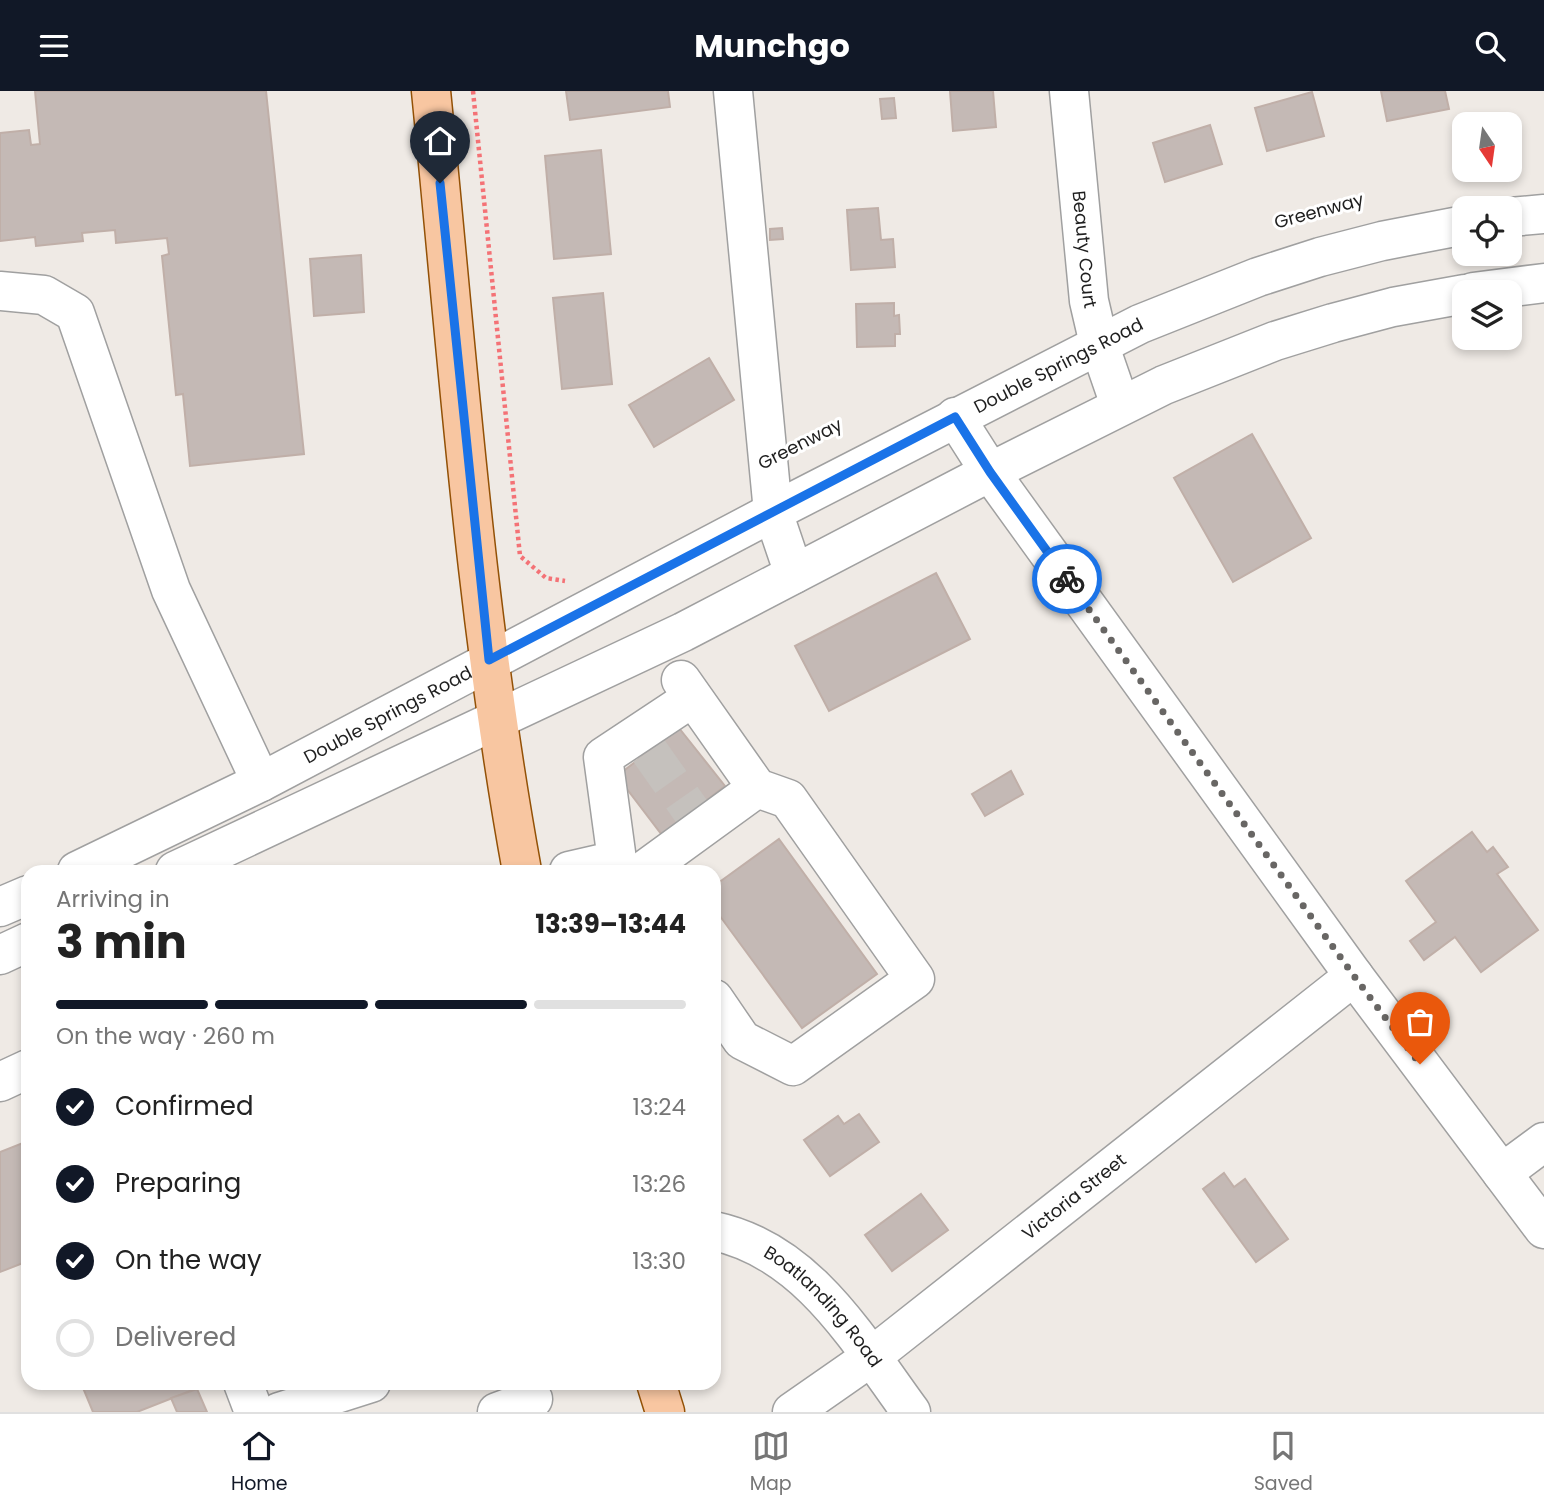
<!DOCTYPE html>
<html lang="en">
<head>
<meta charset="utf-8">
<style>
	:root { --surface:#fff; --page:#f6f6f6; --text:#222; --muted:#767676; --line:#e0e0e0; --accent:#111827 }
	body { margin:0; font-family:Poppins,sans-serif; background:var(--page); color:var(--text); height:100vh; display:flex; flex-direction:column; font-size:26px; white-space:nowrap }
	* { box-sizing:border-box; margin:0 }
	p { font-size:23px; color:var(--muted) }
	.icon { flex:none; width:38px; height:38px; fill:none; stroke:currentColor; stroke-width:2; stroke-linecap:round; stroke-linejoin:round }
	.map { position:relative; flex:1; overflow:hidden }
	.details { position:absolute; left:21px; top:774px; width:700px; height:525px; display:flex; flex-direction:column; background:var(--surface); border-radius:21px; box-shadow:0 4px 10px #0003 }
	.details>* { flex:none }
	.needle { width:46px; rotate:167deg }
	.buttons { position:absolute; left:1452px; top:21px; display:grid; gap:14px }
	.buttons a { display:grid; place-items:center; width:70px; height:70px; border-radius:14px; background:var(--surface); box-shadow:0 4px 10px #0003; font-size:35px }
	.pin { position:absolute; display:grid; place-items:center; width:60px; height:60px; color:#fff; margin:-72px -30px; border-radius:50% 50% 50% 0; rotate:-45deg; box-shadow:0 0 7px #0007 }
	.pin .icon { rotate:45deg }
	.courier { position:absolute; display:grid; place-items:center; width:70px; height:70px; margin:-35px; border:5px solid #1a73e8; border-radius:50%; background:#fff; color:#222; box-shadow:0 2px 9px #0007 }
	.summary em { font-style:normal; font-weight:700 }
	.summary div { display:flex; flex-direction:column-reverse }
	.summary { display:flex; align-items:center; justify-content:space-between; height:119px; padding:0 35px }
	h1 { font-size:46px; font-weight:700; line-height:52px }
	.bar { display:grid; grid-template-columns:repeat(4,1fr); gap:10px 7px; align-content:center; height:84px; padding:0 35px }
	.bar i { height:9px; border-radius:5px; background:var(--line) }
	.bar .on { background:var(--accent) }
	.bar p { grid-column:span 4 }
	ol { padding:0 35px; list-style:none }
	li { display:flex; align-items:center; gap:21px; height:77px }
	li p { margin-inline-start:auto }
	li .icon { padding:7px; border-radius:50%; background:var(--accent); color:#fff; stroke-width:4 }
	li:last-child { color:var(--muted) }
	li i { width:38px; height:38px; border:4px solid var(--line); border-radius:50% }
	header { display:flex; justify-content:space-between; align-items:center; height:91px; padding:0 35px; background:var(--accent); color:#fff; font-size:32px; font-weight:700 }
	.tabs { display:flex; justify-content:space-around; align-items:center; height:98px; border-top:2px solid var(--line); background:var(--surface); font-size:19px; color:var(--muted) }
	.tabs a { display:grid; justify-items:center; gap:4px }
	.tabs .on { color:var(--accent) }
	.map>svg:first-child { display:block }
	.building { fill:#c4b9b5; stroke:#c0afa8; stroke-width:2 }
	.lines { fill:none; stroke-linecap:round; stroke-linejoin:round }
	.minor-tunnel { stroke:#c5c1bd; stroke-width:38; stroke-dasharray:38 19; stroke-linecap:butt }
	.minor-casing { stroke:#a0a0a0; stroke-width:41 }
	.major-casing { stroke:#935106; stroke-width:41 }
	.path { stroke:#f47276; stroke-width:4.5; stroke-dasharray:3.5 3.5; stroke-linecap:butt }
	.minor { stroke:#fff; stroke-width:38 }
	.major { stroke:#f8c6a1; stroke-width:38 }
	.done { stroke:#686664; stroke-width:7; stroke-dasharray:0 12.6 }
	.route { stroke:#1a73e8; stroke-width:9 }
	.labels { text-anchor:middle; stroke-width:6; stroke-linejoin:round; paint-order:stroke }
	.street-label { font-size:18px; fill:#1f1f1f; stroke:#fff }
</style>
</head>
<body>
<header><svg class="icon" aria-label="menu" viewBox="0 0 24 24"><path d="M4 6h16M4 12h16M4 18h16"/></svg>Munchgo<svg class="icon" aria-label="search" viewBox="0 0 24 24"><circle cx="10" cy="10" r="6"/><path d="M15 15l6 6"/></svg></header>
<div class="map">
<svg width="1544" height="1321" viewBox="0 0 1544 1321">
	<rect width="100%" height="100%" fill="#efeae5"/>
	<g class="building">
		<path d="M 35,0 L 266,0 L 304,363 L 190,375 L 183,303 L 176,304 L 162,165 L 169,163 L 167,147 L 116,152 L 115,139 L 82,142 L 83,150 L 36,155 L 35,146 L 0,150 L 0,42 L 29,39 L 31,54 L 40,53 Z"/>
		<path d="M 566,0 L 668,0 L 670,16 L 570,29 Z"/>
		<path d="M 950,0 L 993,0 L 996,36 L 953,40 Z"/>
		<path d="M 1381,0 L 1445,0 L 1449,18 L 1387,30 Z"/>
		<path d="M 1312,1 L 1324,45 L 1267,60 L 1255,17 Z"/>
		<path d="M 894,7 L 896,27 L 882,28 L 880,8 Z"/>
		<path d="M 1210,34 L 1222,73 L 1165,91 L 1153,52 Z"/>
		<path d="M 601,59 L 611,163 L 554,168 L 545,65 Z"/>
		<path d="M 878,117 L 881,149 L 893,148 L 895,176 L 851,179 L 847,119 Z"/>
		<path d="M 782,137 L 783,148 L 770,149 L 770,138 Z"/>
		<path d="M 361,164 L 364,221 L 314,225 L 310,168 Z"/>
		<path d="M 603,202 L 612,293 L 562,298 L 553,207 Z"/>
		<path d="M 894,212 L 894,225 L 899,224 L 900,243 L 895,243 L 895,255 L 857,256 L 856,213 Z"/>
		<path d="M 709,267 L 734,309 L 654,356 L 629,314 Z"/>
		<path d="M 1252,343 L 1311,447 L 1233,491 L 1174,387 Z"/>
		<path d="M 936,482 L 970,548 L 829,620 L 795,555 Z"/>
		<path d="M 679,637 L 725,695 L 662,744 L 617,685 Z"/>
		<path d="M 1011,680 L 1023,703 L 985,725 L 972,703 Z"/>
		<path d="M 1472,741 L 1487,761 L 1493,756 L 1508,776 L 1497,783 L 1538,839 L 1481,881 L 1455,846 L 1424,869 L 1410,850 L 1436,831 L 1406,790 Z"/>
		<path d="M 779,748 L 877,883 L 802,937 L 714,817 L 714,795 Z"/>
		<path d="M 859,1023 L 879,1051 L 830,1085 L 804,1049 L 838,1025 L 844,1033 Z"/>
		<path d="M 28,1050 L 28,1170 L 0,1181 L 0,1061 Z"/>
		<path d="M 1224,1082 L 1234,1096 L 1245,1088 L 1288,1148 L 1256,1171 L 1203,1098 Z"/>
		<path d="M 921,1103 L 948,1139 L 892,1180 L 865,1144 Z"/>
		<path d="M 81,1292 L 201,1292 L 203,1295 L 137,1321 L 93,1321 Z"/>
		<path d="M 197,1298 L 207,1321 L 177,1321 L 171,1307 Z"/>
	</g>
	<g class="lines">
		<path class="minor-tunnel" d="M 649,660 L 692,721"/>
		<g class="minor-casing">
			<g id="minor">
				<path d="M 733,0 L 773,421 L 794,483"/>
				<path id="s1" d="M 1069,0 L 1089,210 L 1099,253 L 1120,314"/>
				<path d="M 1510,126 L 1544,123"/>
				<path d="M 0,200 L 44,204 L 75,222 L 171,499 L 261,691"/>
				<path d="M 1473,201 L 1544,192"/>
				<path d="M 955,326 L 990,381 L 1354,885 L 1544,1138"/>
				<path d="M 681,589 L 757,697 L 788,708 L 915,888 L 793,975 L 742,949 L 714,908"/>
				<path id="s2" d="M 77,780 L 261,691 L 773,421 L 1140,233 L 1258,186 L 1320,166 L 1382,150 L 1465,134"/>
				<path d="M 175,780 L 683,541 L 990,381 L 1164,294 L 1275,250 L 1333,232 L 1393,216 L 1465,203"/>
				<path d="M 569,780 L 617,769 L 603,666 L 692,607"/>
				<path d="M 643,780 L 757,697"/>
				<path d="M 0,816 L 28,804"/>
				<path d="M 0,864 L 28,851"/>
				<path d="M 0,991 L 28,978"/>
				<path d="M 1502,1082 L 1544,1051"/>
				<path id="s3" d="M 714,1140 C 808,1160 858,1249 911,1321"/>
				<path d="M 243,1292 L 254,1321"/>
				<path d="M 279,1321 L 371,1292"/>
				<path d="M 497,1321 L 533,1308"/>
				<path id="s4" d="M 792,1321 L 871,1266 L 1354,885"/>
			</g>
		</g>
		<g class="major-casing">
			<g id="major">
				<path d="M 431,0 C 457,260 475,523 522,780"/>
				<path d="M 656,1292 L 665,1321"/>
			</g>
		</g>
		<path class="path" d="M 473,0 L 520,465 L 546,487 L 565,490"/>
		<use href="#minor" class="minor"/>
		<use href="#major" class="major"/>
	</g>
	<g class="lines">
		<path class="done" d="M 1067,488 L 1354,885 L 1420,973"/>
		<path class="route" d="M 440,92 L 489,569 L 955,326 L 990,381 L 1067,488"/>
	</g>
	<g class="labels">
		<g class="street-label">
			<text transform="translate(1319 120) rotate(-15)" y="6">Greenway</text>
			<text dy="6" stroke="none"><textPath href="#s1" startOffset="159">Beauty Court</textPath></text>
			<text dy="6" stroke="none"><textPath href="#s2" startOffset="1104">Double Springs Road</textPath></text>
			<text transform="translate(800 353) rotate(-27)" y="6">Greenway</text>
			<text dy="6" stroke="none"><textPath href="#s2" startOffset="348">Double Springs Road</textPath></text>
			<text dy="6" stroke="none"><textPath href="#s4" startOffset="355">Victoria Street</textPath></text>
			<text dy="6" stroke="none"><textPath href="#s3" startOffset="136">Boatlanding Road</textPath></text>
		</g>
	</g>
</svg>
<div class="buttons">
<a><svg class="needle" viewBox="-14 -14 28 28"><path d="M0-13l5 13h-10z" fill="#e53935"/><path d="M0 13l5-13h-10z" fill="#767676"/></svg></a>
<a><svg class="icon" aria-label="locate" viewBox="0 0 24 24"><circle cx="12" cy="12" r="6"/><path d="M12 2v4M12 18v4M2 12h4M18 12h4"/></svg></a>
<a><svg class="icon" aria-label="layers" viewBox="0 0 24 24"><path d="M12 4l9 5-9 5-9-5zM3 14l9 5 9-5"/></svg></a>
</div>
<div class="pin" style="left:1420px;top:973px;background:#ea580c"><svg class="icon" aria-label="bag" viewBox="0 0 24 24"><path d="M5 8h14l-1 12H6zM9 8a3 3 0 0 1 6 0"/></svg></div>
<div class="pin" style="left:440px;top:92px;background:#1f2937"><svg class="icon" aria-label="home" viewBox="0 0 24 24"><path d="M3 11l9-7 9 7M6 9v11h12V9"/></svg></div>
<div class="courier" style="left:1067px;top:488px"><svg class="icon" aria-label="bike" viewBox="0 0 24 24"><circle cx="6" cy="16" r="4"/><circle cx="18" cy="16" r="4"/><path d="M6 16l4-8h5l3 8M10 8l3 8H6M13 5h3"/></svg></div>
<section class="details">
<div class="summary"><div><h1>3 min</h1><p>Arriving in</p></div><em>13:39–13:44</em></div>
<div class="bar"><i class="on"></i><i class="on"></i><i class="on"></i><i></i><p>On the way · 260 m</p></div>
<ol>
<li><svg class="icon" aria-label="check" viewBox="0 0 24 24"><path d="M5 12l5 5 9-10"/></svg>Confirmed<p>13:24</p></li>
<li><svg class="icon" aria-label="check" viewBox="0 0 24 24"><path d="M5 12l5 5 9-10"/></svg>Preparing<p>13:26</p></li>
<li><svg class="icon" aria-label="check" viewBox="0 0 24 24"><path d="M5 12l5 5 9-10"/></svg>On the way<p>13:30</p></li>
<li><i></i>Delivered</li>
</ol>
</section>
</div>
<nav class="tabs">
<a class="on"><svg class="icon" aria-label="home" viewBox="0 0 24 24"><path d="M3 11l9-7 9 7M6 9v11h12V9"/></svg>Home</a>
<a><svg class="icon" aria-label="map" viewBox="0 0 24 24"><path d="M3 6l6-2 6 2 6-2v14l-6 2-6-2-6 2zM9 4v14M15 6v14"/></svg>Map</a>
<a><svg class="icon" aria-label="saved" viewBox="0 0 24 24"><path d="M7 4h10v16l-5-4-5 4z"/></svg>Saved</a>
</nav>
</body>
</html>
